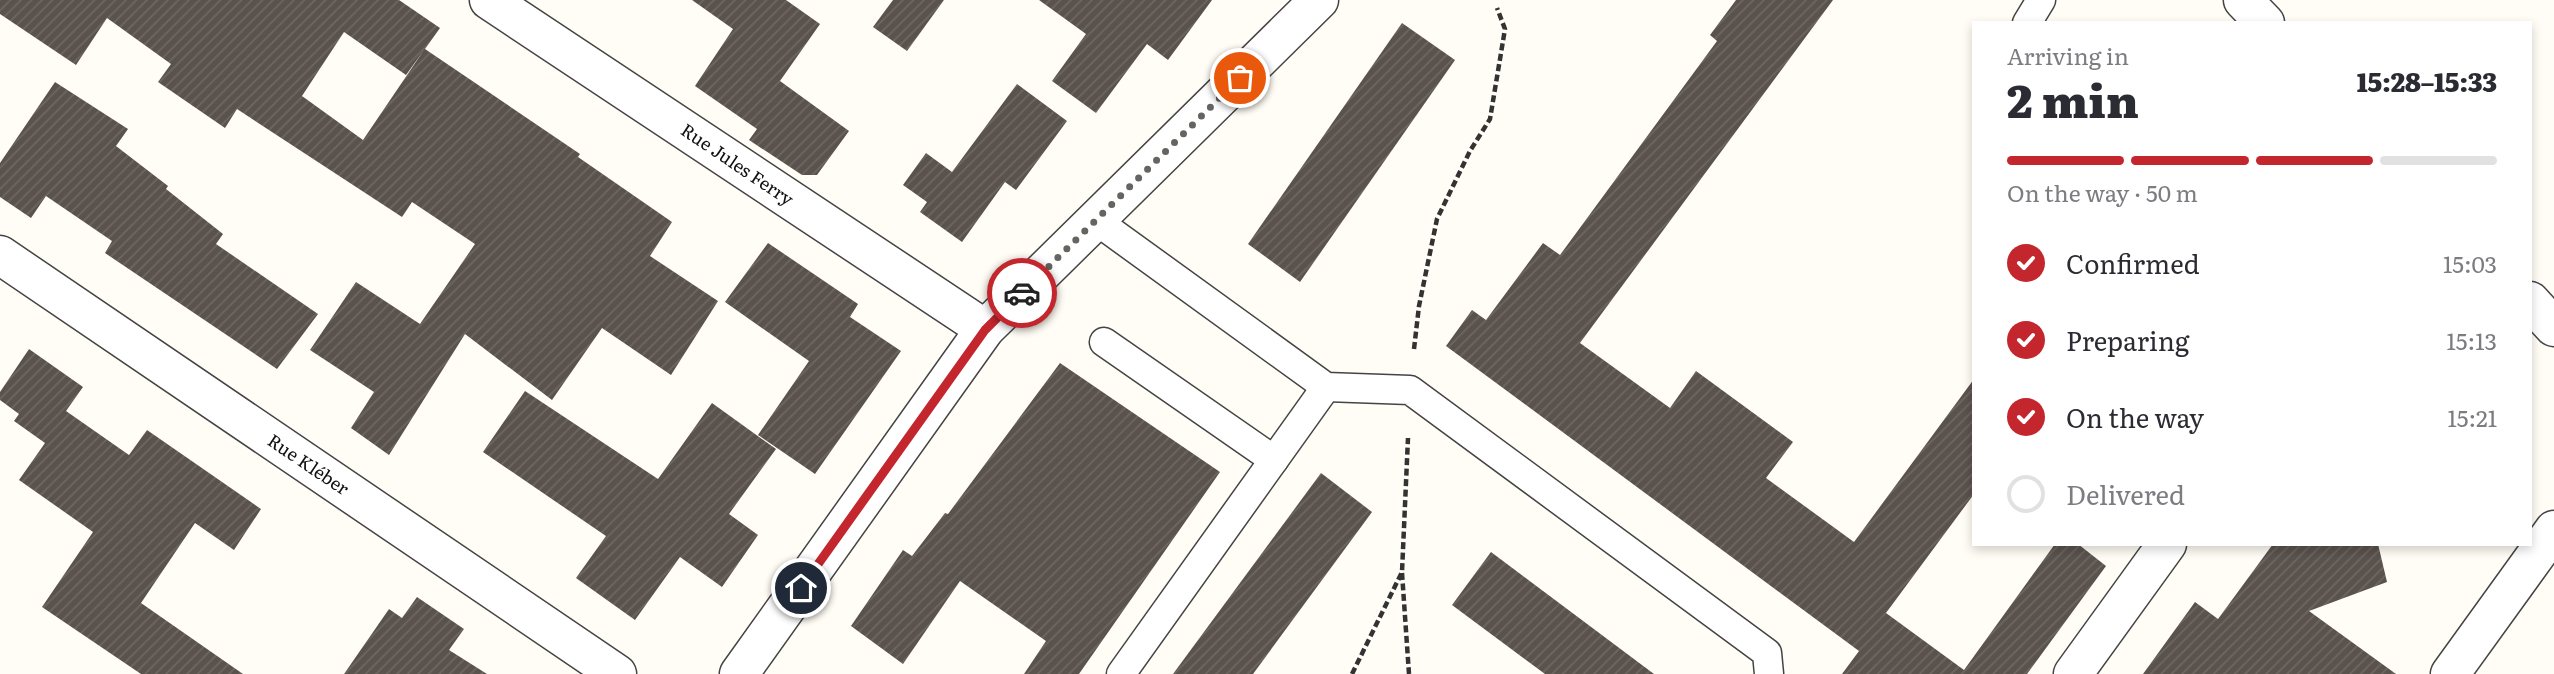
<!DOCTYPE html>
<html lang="en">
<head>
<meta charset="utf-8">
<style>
	:root { --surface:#fff; --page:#f2f2f3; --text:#2b2b33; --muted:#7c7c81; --line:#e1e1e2; --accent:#c4262e }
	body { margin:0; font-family:Literata,serif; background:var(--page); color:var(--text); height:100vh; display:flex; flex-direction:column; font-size:26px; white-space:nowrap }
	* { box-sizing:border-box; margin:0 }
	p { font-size:23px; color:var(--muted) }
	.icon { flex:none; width:38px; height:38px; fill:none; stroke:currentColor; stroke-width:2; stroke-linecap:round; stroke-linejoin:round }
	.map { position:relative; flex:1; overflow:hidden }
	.side { position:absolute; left:1972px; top:21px; width:560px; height:525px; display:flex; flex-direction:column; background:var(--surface); border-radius:0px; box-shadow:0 4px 10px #0003 }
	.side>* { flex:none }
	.pin { position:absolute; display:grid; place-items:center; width:60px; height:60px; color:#fff; margin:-30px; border:4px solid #fff; border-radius:50%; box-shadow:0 2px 7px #0007 }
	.courier { position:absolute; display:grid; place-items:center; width:70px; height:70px; margin:-35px; border:5px solid #c4262e; border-radius:50%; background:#fff; color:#222; box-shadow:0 2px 9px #0007 }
	.headline em { font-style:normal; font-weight:800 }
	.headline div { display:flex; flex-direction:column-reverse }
	.headline { display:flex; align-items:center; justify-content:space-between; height:119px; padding:0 35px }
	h1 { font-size:46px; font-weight:800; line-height:52px }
	.bar { display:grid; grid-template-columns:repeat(4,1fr); gap:10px 7px; align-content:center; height:84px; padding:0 35px }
	.bar i { height:9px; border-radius:5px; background:var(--line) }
	.bar .selected { background:var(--accent) }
	.bar p { grid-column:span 4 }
	ol { padding:0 35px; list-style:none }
	li { display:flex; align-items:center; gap:21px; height:77px }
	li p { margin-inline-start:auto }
	li .icon { padding:7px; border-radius:50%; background:var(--accent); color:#fff; stroke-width:4 }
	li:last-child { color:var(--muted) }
	li i { width:38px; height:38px; border:4px solid var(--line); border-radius:50% }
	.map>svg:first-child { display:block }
	.building { fill:url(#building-hatch); fill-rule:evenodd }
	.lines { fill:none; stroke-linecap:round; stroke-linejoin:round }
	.service-casing { stroke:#444; stroke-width:31 }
	.minor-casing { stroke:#444; stroke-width:41 }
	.tertiary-casing { stroke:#444; stroke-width:41 }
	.path { stroke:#333; stroke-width:4.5; stroke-dasharray:7 3.5; stroke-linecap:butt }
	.service { stroke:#fff; stroke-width:28 }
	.minor { stroke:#fff; stroke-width:38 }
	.tertiary { stroke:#fff; stroke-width:38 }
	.done { stroke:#646461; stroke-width:7; stroke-dasharray:0 12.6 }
	.route { stroke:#c4262e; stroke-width:9 }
	.labels { text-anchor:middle; stroke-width:7; stroke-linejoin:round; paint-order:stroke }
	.street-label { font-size:18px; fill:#111; stroke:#fff }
</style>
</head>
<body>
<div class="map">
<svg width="2554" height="674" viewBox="0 0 2554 674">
	<defs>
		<pattern id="building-hatch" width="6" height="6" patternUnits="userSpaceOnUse" patternTransform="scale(1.75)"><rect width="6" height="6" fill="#5a524d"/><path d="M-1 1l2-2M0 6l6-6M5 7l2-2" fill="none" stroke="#6d6662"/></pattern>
	</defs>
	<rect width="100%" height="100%" fill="#fffdf5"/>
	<g class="building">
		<path d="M 0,0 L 399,0 L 440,28 L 425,49 L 580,154 L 578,157 L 672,222 L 650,256 L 718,301 L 671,375 L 602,328 L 552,400 L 465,334 L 389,455 L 351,428 L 374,392 L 310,350 L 356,282 L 420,324 L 475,244 L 412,202 L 402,217 L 237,109 L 225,128 L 158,82 L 171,64 L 107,18 L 76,65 L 0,14 ZM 344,32 L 406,75 L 424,50 L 363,140 L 302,96 Z"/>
		<path d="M 692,0 L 786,0 L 820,24 L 780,81 L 849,131 L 817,175 L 802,175 L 749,140 L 757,129 L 695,86 L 733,29 Z"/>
		<path d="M 893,0 L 944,0 L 907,51 L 873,27 Z"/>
		<path d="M 1039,0 L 1212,0 L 1168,60 L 1147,44 L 1096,113 L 1052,81 L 1086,34 Z"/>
		<path d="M 1736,0 L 1833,0 L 1580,343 L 1670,408 L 1696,371 L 1793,442 L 1766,478 L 1854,542 L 1974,379 L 1974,494 L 1886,613 L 1964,670 L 2055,544 L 2078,544 L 2106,566 L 2027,674 L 1842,674 L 1859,651 L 1446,346 L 1472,310 L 1486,320 L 1543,243 L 1560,255 L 1717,41 L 1710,35 Z"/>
		<path d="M 1402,23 L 1455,60 L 1300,282 L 1248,244 Z"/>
		<path d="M 55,82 L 128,129 L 116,146 L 168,186 L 166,189 L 223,234 L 216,244 L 318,314 L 277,369 L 105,253 L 112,241 L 46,196 L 31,218 L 0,197 L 0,163 Z"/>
		<path d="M 1017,84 L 1067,121 L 1016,190 L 1005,182 L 962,242 L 920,212 L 927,202 L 903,185 L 926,153 L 952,172 Z"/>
		<path d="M 768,243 L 858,304 L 850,317 L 901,351 L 815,474 L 758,435 L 809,361 L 725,302 Z"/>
		<path d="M 29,349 L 83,387 L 66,411 L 129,455 L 147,430 L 261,509 L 234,550 L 195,523 L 141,603 L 243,674 L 141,674 L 42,607 L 93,532 L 19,480 L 45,443 L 14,421 L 19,414 L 0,400 L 0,392 Z"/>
		<path d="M 1060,363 L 1220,472 L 1079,674 L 1024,674 L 1046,641 L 960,581 L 903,664 L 851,626 L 903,550 L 912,556 L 945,513 L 948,514 Z"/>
		<path d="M 525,391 L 658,479 L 712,403 L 776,449 L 729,514 L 758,535 L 722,587 L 680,557 L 635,620 L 576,578 L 606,536 L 483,452 Z"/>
		<path d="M 1321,473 L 1372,512 L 1253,674 L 1173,674 Z"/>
		<path d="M 2273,544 L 2378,544 L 2387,582 L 2309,611 L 2396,674 L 2143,674 L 2195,602 L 2218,619 Z"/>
		<path d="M 1491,552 L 1654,674 L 1545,674 L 1452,605 Z"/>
		<path d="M 417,597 L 464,629 L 449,650 L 487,674 L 344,674 L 389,609 L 402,618 Z"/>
	</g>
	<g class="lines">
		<g class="service-casing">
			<g id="service">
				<path d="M 2027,23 L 2041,0"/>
				<path d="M 1094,219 L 1326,387 L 1410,390 L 1767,653 L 1769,674"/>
				<path d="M 1104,342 L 1274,460"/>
				<path d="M 1121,674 L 1326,387"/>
			</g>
		</g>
		<g class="minor-casing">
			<g id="minor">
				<path d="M 489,0 L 985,329"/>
				<path d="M 0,255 L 617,674"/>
				<path d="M 2073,674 L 2167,544"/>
				<path d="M 2450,674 L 2554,530"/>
			</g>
		</g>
		<g class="tertiary-casing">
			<g id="tertiary">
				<path d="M 2243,0 L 2265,23"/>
				<path d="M 2530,301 L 2554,327"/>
				<path d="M 739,674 L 985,329 L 1319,0"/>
			</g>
		</g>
		<g class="path">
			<path d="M 1414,349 L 1419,306 L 1437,219 L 1470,151 L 1490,119 L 1505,29 L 1497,8"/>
			<path d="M 1402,573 L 1409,674"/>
			<path d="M 1352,674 L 1402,572 L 1408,438"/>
		</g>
		<use href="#service" class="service"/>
		<use href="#minor" class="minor"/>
		<use href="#tertiary" class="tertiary"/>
	</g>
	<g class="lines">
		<path class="done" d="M 1022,293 L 1240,78"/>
		<path class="route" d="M 801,588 L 985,330 L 1022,293"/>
	</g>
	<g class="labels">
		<g class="street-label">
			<text transform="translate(737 165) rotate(34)" y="6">Rue Jules Ferry</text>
			<text transform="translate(308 465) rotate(34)" y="6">Rue Kléber</text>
		</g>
	</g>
</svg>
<div class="pin" style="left:1240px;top:78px;background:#ea580c"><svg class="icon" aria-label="bag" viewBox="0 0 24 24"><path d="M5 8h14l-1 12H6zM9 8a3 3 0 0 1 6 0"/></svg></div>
<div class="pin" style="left:801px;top:588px;background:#1f2937"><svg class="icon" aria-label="home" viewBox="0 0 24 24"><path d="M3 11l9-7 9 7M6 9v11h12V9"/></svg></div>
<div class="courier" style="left:1022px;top:293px"><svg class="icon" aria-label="car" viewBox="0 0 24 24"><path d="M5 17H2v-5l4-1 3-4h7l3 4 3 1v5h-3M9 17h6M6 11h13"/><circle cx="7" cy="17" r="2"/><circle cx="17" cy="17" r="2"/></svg></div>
<section class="side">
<div class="headline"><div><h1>2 min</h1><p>Arriving in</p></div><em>15:28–15:33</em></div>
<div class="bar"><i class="selected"></i><i class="selected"></i><i class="selected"></i><i></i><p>On the way · 50 m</p></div>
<ol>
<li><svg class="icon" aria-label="check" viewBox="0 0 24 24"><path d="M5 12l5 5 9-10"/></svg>Confirmed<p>15:03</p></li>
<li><svg class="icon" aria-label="check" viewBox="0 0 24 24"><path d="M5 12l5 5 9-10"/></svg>Preparing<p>15:13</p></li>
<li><svg class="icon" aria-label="check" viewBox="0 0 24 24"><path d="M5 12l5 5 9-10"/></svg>On the way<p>15:21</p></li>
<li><i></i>Delivered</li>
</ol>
</section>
</div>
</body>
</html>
